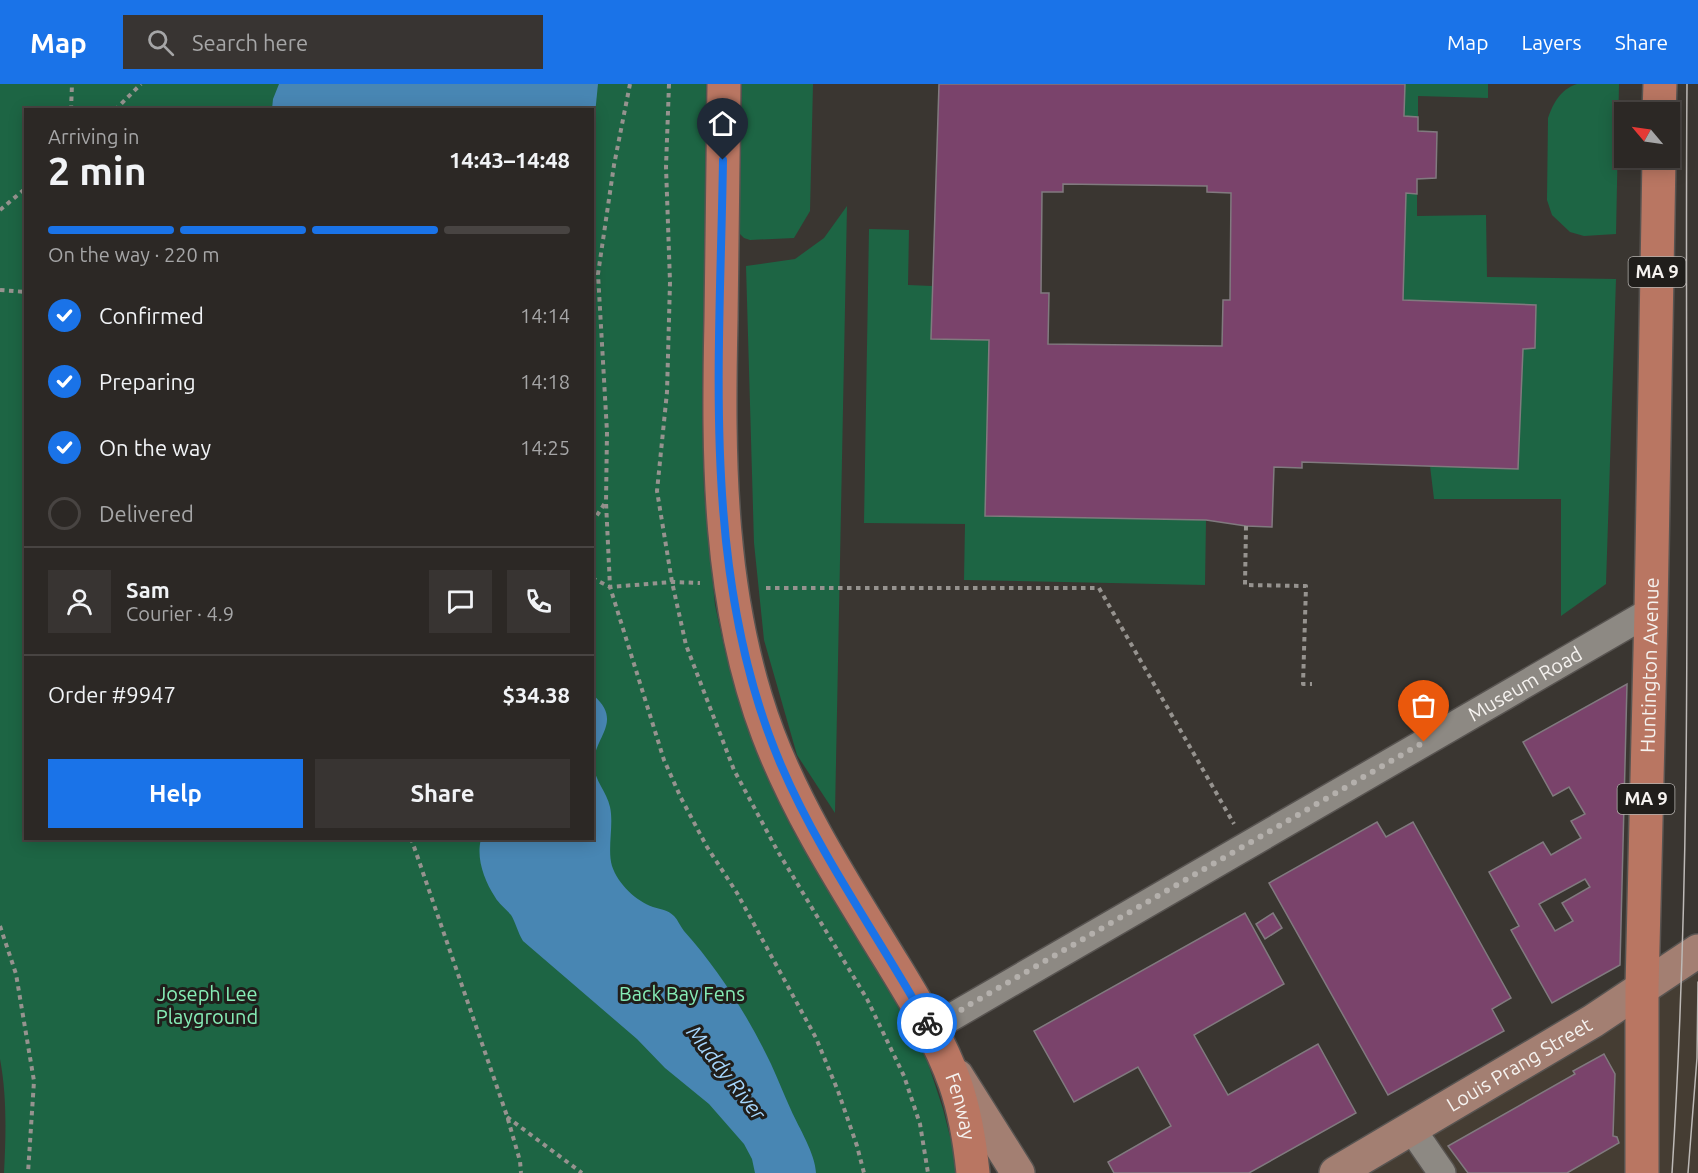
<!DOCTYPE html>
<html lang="en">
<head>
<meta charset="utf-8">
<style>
	:root { --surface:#2c2825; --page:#383432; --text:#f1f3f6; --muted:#a6a6a7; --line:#484442; --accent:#1a73e8 }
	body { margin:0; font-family:Ubuntu,sans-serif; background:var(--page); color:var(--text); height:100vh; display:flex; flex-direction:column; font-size:22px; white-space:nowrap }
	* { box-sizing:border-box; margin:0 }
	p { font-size:20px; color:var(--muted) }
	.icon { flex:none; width:33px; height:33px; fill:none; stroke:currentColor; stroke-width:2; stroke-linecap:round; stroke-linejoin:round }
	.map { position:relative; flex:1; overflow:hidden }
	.panel { position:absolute; left:24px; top:24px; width:570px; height:732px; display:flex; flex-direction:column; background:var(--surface); border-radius:0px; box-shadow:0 3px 15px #0003,0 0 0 2px var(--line) }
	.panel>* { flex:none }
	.needle { width:39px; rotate:299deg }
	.tools { position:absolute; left:1614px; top:18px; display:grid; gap:12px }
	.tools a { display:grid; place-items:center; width:66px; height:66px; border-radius:0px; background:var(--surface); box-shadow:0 3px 15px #0003,0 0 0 2px var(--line); font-size:30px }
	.pin { position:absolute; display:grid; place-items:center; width:51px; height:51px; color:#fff; margin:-62px -26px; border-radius:50% 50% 50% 0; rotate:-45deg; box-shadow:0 0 6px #0007 }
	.pin .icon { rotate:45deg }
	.courier { position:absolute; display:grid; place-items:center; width:60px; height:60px; margin:-30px; border:4px solid #1a73e8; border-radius:50%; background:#fff; color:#222; box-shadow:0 2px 8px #0007 }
	.summary em { font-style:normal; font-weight:700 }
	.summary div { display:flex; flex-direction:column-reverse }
	.summary { display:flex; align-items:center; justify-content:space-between; height:102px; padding:0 24px }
	h1 { font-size:39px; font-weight:700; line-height:45px }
	.bar { display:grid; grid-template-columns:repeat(4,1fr); gap:9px 6px; align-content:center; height:72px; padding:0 24px }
	.bar i { height:8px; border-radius:4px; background:var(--line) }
	.bar .selected { background:var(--accent) }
	.bar p { grid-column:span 4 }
	.line { display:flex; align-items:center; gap:15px; padding:0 24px; border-top:2px solid var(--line) }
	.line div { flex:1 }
	.round { display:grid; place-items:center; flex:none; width:63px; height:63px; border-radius:0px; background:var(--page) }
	ol { padding:0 24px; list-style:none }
	li { display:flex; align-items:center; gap:18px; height:66px }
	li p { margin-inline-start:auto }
	li .icon { padding:6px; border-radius:50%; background:var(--accent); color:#fff; stroke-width:4 }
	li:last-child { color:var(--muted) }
	li i { width:33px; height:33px; border:3px solid var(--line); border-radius:50% }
	.primary-button { display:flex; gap:12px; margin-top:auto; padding:12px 24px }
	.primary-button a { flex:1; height:69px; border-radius:0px; background:var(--accent); color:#fff; font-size:24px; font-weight:700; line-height:69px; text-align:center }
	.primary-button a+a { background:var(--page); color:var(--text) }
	header { display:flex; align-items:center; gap:36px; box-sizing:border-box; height:84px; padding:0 30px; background:var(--accent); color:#fff }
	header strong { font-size:28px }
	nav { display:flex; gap:33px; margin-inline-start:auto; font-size:21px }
	.search { width:420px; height:54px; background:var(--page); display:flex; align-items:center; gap:15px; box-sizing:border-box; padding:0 21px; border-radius:0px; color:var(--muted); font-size:22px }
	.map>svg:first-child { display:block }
	.built { fill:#453d33 }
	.green { fill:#1d6544; fill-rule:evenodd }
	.water { fill:#4886b3 }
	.building { fill:#7a436b; stroke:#817a7f; stroke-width:1.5; fill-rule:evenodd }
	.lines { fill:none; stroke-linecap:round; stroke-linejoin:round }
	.street-casing { stroke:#585451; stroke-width:30 }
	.secondary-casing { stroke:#585451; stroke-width:36 }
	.primary-casing { stroke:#585451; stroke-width:36 }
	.path { stroke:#96938f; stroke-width:4; stroke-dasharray:4.5 4.5; stroke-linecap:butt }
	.street { stroke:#8d8983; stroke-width:27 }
	.secondary { stroke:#a37f72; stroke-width:33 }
	.primary { stroke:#b97662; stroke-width:33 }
	.tram { stroke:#bdb9b6; stroke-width:1.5 }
	.done { stroke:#b4b0ac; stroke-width:6; stroke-dasharray:0 10.8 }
	.route { stroke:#1a73e8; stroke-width:8 }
	.labels { text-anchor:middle; stroke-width:6; stroke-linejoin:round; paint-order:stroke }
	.shield { fill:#201e1b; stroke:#b5b2af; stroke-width:1.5 }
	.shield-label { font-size:18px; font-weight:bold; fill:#f5f2ef }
	.street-label { font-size:20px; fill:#f5f2ef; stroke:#201e1b }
	.park-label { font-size:20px; fill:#86edb6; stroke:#201e1b }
	.water-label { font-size:21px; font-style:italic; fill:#a6d7fe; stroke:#201e1b }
</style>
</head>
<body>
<header>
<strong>Map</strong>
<div class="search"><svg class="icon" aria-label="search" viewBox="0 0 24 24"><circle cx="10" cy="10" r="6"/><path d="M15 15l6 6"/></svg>Search here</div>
<nav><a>Map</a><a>Layers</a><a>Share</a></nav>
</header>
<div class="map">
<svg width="1698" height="1089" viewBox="0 0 1698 1089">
	<rect width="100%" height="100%" fill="#3a3631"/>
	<path class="built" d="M 1698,867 L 1698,1089 L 1336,1089 Z"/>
	<g class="green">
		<path d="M 0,0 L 706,0 L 705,186 L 702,318 L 704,408 L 715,521 L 725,567 L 748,643 L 765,689 L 792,745 L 874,879 L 927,976 L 943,1025 L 955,1072 L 956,1089 L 4,1089 C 6,1051 7,1012 0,975 ZM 26,26 L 592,26 L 592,754 L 26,754 Z"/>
		<path d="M 742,0 L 813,0 L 810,127 L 794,154 L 750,156 L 744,154 L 739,149 Z"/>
		<path d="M 1405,0 L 1488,0 L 1488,14 L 1418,12 L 1418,33 L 1404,32 Z"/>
		<path d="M 1577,0 L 1619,0 L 1616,150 L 1584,152 L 1570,148 L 1552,131 L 1547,116 L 1548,34 C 1553,19 1561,5 1577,0 Z"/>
		<path d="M 1406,109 L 1417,110 L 1417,132 L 1486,131 L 1487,193 L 1616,195 L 1606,500 L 1561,532 L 1561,415 L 1434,415 L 1430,382 L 1523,265 L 1535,264 L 1536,221 L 1403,216 Z"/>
		<path d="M 847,122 L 835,729 L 797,671 L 764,556 L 754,459 L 746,182 L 795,175 L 824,154 Z"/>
		<path d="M 869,145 L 909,146 L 908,201 L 932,202 L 931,255 L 989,256 L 1206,436 L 1205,501 L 964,496 L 965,440 L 864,439 Z"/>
	</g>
	<g class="water">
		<path d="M 279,0 L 598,0 L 593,50 L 592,26 L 272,25 L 273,15 Z"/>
		<path d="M 593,611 C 625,638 592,654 594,681 C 594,696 607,708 610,723 C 614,741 607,765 612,782 C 618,800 636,817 653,823 C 660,825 668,826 674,832 C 678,836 680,842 684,847 C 719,886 748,932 771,980 C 778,995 784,1011 791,1026 C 799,1044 815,1069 816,1089 L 755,1089 L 752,1075 L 744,1060 L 709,1020 L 665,984 L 637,955 L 523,857 C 518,849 515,837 511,831 C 506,825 499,820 495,813 C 484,796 476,774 481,755 L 592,754 Z"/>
	</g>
	<g class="building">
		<path d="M 939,0 L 1405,0 L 1404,32 L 1418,33 L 1418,47 L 1437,48 L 1436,94 L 1417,95 L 1417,110 L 1406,109 L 1403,216 L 1536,221 L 1535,264 L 1523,265 L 1518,385 L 1302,378 L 1302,384 L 1274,383 L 1272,443 L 1246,442 L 1206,436 L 985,432 L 989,256 L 931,255 ZM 1063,100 L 1207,102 L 1207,108 L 1231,109 L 1230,216 L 1223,216 L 1222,262 L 1048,260 L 1049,209 L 1041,209 L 1042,108 L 1063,108 Z"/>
		<path d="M 1627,600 L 1620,881 L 1552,919 L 1511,846 L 1519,842 L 1489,788 L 1543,758 L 1551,771 L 1581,754 L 1571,737 L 1585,730 L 1569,703 L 1553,712 L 1523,658 ZM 1585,795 L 1590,803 L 1562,819 L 1573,837 L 1555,847 L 1539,820 Z"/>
		<path d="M 1377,738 L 1386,753 L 1413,738 L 1511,914 L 1492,925 L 1504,947 L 1388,1011 L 1269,799 Z"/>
		<path d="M 1245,829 L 1284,900 L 1194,951 L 1228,1011 L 1318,960 L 1356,1029 L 1249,1089 L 1114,1089 L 1108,1078 L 1171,1042 L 1138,983 L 1074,1018 L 1034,947 Z"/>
		<path d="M 1273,829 L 1282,844 L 1265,855 L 1256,840 Z"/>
		<path d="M 1604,970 L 1615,990 L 1613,1052 L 1617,1053 L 1619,1059 L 1567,1089 L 1468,1089 L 1448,1062 L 1575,990 L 1573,987 Z"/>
	</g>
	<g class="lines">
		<g class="street-casing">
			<g id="street">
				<path id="s1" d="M 931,945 L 1651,527"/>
				<path d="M 1411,1044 L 1442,1089"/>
			</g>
		</g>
		<g class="secondary-casing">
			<g id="secondary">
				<path d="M 957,992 L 1018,1089"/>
				<path id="s2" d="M 1336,1089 L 1593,937 L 1698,867"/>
			</g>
		</g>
		<g class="primary-casing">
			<g id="primary">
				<path id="s3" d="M 724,0 C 723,79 722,157 721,236 C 718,375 718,517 768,650 C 798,729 844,800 888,872 C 913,913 939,954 955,999 C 965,1028 970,1059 973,1089"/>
				<path d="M 1659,28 L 1660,0"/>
				<path id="s4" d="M 1642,1089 L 1642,904 L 1651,527 L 1659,74"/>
			</g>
		</g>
		<g class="path">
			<path d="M 630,0 L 614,81 L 598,190 L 607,348 L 606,418 L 610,503 L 664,676 L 681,714 L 707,763 L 737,809 L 816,954 L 838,1007 L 857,1062 L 864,1089"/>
			<path d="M 669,0 L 666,83 L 670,198 L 667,308 L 657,407 L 672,498 L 686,561 L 734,686 L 777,766 L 867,915 L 904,992 L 920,1040 L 928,1089"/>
			<path d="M 71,26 L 72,0"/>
			<path d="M 115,26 L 141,0"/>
			<path d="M 0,126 L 26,104"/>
			<path d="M 0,206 L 26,208"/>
			<path d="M 592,439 L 605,419"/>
			<path d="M 1246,442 L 1245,501 L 1306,502 L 1303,600 L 1312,600"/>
			<path d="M 592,494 L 610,503 L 672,498 L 700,499"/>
			<path d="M 766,504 L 1099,504 L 1234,740"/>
			<path d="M 411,754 L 507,1032 L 520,1077 L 521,1089"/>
			<path d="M 0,842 L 16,890 L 34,997 L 28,1089"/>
			<path d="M 507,1033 L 582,1089"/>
		</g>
		<use href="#street" class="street"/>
		<use href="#secondary" class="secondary"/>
		<use href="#primary" class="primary"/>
		<g class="tram">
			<path d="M 1672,1089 C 1695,726 1684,363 1687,0"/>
			<path d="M 1688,1089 L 1697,974 L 1698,898"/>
		</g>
	</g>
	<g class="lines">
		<path class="done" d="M 927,939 L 931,945 L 969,921 L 1424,658"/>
		<path class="route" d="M 723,76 C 720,277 700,492 781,681 C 820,772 879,853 927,939"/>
	</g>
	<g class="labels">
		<g class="shield">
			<rect x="1628.5" y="173" width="57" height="30" rx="4.5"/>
			<rect x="1617.5" y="700" width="57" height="30" rx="4.5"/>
		</g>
		<g class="shield-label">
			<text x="1657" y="194">MA 9</text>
			<text x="1646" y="721">MA 9</text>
		</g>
		<g class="street-label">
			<text dy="7" stroke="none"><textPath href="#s4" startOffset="508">Huntington Avenue</textPath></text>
			<text dy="7" stroke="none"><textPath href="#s1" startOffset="687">Museum Road</textPath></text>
			<text dy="7" stroke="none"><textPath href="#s2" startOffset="213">Louis Prang Street</textPath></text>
			<text dy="7" stroke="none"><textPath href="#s3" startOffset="1076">Fenway</textPath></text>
		</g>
		<g class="park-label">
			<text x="207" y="917">Joseph Lee<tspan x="207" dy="23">Playground</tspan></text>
			<text x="682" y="917">Back Bay Fens</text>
		</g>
		<g class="water-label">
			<text transform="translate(726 989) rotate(52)" y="7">Muddy River</text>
		</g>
	</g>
</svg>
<div class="tools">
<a><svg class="needle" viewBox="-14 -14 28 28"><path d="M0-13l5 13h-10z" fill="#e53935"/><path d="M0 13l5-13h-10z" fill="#a6a6a7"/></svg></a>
</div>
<div class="pin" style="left:1424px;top:658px;background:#ea580c"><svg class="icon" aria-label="bag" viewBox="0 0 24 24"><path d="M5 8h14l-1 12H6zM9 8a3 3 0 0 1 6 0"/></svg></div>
<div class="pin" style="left:723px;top:76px;background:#1f2937"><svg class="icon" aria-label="home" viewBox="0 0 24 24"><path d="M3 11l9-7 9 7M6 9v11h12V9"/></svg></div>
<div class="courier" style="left:927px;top:939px"><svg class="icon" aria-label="bike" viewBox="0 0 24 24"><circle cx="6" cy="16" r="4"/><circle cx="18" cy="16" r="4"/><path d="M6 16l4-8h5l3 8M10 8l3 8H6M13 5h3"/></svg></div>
<section class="panel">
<div class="summary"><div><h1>2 min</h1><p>Arriving in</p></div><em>14:43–14:48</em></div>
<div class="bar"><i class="selected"></i><i class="selected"></i><i class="selected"></i><i></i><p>On the way · 220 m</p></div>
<ol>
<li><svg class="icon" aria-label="check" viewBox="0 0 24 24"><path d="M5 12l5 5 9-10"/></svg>Confirmed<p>14:14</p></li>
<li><svg class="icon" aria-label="check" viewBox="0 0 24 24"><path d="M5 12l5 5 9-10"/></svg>Preparing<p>14:18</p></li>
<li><svg class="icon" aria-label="check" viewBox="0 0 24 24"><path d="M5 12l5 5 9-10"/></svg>On the way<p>14:25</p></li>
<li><i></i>Delivered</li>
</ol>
<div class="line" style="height:108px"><a class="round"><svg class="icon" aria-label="person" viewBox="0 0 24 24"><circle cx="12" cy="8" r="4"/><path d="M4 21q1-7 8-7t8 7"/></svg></a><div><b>Sam</b><p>Courier · 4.9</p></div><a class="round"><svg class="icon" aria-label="chat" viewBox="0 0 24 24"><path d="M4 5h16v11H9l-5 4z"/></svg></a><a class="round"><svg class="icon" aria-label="phone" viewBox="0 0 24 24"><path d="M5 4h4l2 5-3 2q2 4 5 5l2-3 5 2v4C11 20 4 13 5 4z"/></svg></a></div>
<div class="line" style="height:78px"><div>Order #9947</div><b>$34.38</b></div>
<div class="primary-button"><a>Help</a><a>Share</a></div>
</section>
</div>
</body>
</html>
